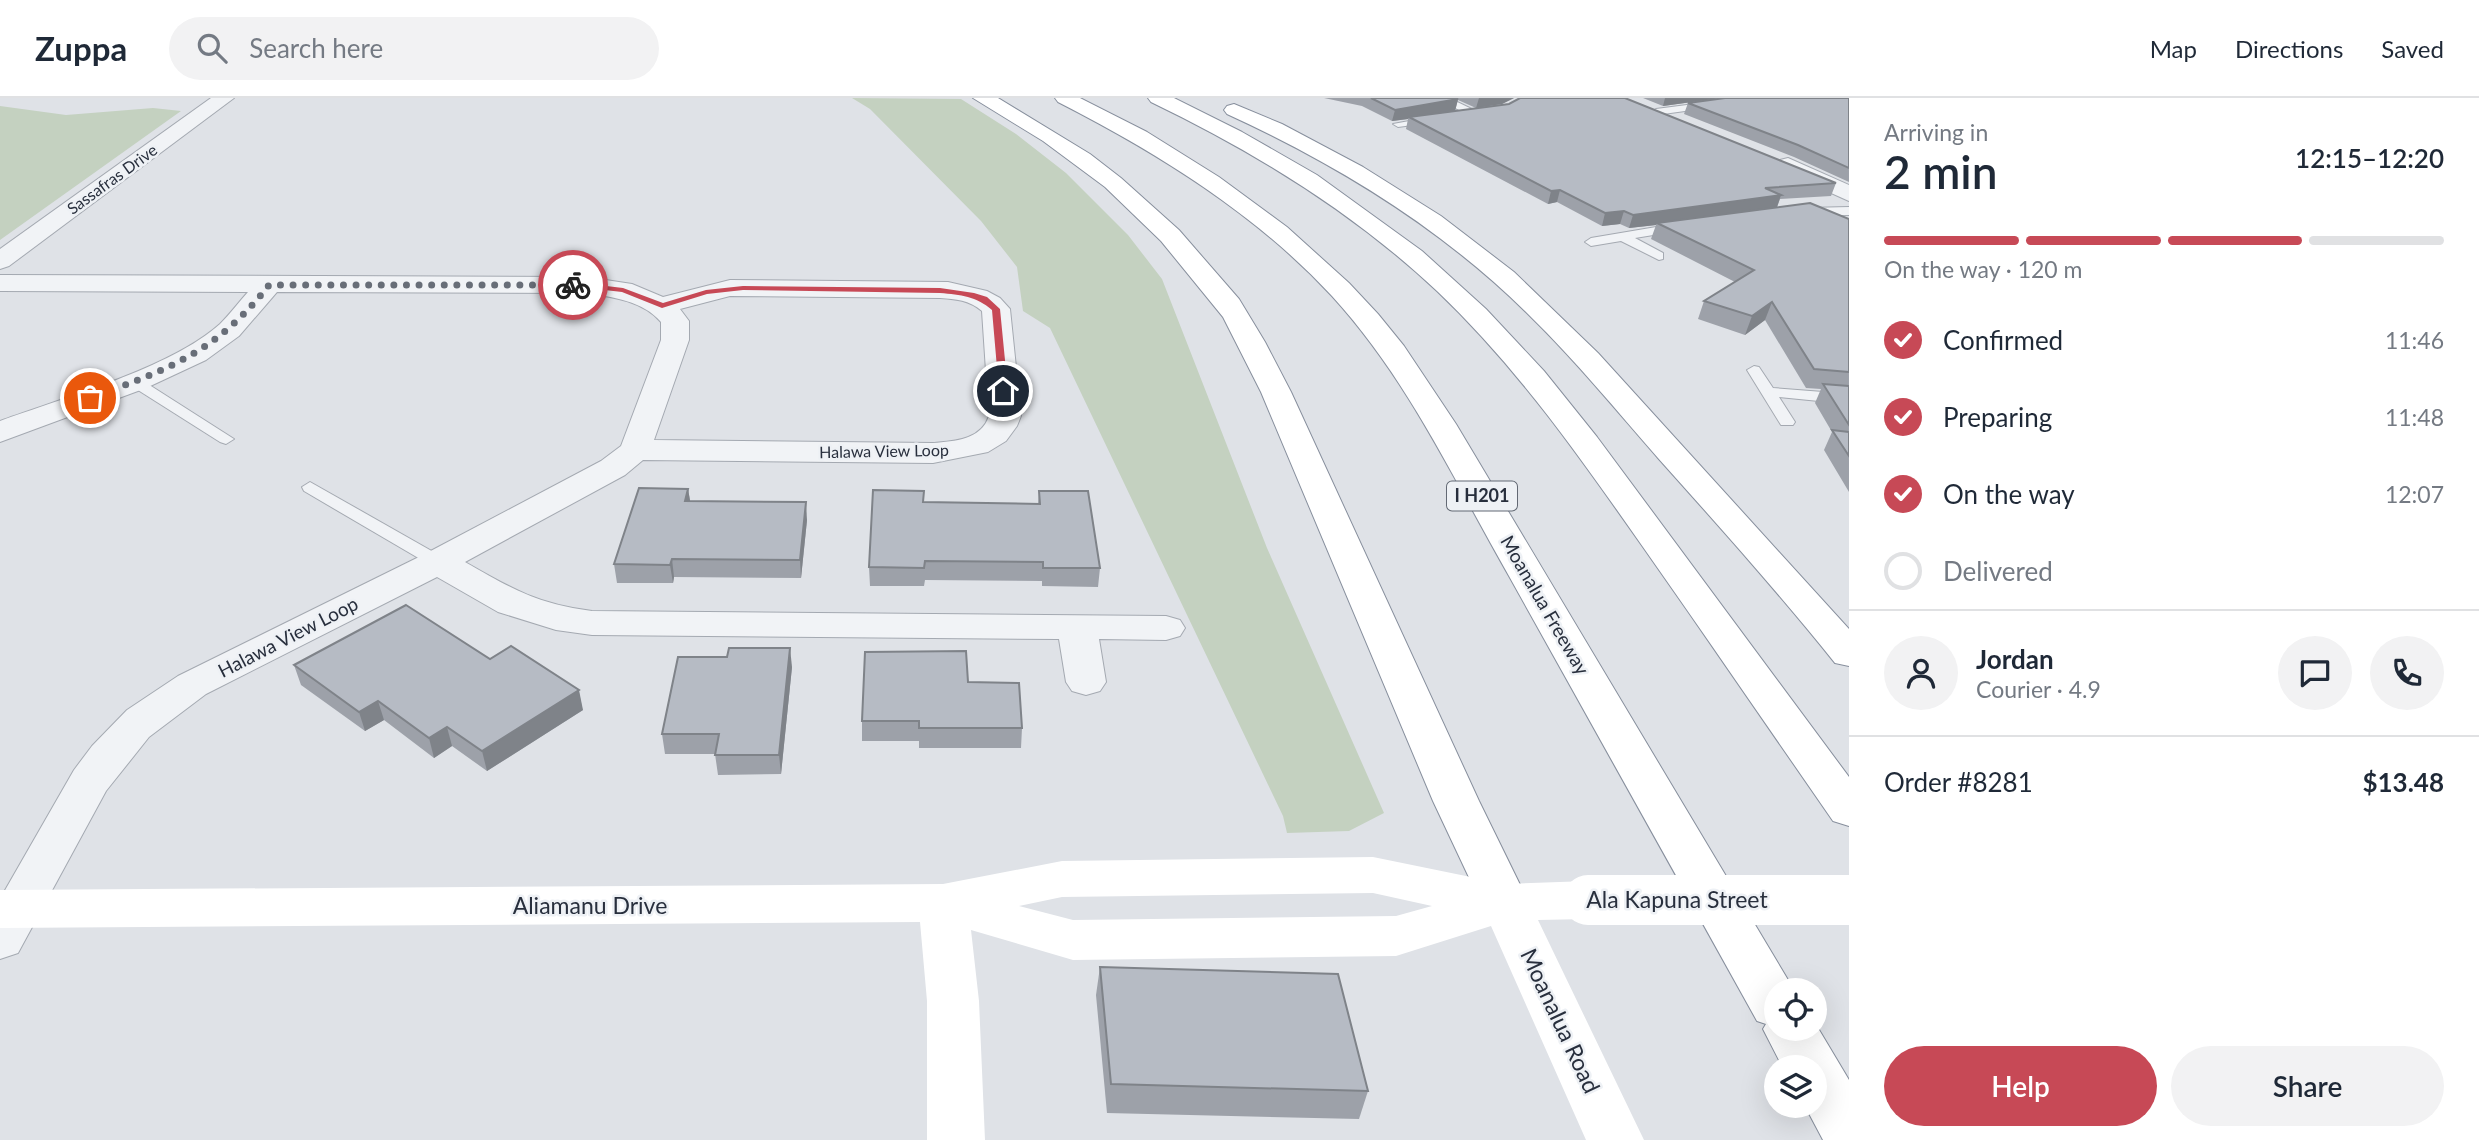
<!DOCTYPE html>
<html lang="en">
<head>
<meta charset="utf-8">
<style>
	:root { --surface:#fff; --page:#f2f2f3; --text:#1f2937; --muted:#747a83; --line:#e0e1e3; --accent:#c74956 }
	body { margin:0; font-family:Lato,sans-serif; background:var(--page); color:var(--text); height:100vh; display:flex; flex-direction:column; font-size:26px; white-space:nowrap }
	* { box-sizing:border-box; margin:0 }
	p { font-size:23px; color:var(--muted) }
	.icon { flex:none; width:38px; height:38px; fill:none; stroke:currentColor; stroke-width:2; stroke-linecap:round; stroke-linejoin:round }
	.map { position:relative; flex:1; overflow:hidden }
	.details { display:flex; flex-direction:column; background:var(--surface); width:630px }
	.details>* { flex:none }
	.controls { position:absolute; left:1764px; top:880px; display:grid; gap:14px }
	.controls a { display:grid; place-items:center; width:63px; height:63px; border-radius:50%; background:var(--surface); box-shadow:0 7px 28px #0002; font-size:35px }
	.pin { position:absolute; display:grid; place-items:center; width:60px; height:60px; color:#fff; margin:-30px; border:4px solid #fff; border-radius:50%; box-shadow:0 2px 7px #0007 }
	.courier { position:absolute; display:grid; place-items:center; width:70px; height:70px; margin:-35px; border:5px solid #c74956; border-radius:50%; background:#fff; color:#222; box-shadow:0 2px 9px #0007 }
	.head em { font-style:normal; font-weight:600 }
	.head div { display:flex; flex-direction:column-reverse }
	.head { display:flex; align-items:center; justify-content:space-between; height:119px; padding:0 35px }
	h1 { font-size:46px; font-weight:600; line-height:52px }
	.bar { display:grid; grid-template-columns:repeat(4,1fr); gap:10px 7px; align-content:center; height:84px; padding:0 35px }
	.bar i { height:9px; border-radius:5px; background:var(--line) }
	.bar .selected { background:var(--accent) }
	.bar p { grid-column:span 4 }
	.line { display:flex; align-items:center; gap:18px; padding:0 35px; border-top:2px solid var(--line) }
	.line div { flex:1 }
	.round { display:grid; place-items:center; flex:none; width:74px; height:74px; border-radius:37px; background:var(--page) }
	ol { padding:0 35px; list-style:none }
	li { display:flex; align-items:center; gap:21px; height:77px }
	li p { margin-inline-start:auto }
	li .icon { padding:7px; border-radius:50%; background:var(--accent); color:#fff; stroke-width:4 }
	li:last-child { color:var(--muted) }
	li i { width:38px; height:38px; border:4px solid var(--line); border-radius:50% }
	.action { display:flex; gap:14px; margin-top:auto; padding:14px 35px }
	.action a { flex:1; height:80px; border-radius:42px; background:var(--accent); color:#fff; font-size:28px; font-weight:600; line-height:80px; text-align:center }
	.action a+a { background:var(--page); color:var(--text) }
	header { display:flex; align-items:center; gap:42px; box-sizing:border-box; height:98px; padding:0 35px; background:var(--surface); border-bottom:2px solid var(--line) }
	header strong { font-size:33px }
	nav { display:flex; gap:38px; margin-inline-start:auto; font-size:24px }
	.search { width:490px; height:63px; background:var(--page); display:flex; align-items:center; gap:18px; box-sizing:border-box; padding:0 24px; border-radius:38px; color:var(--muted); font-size:26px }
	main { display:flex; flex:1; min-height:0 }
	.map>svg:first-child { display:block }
	.green { fill:#c4d1c0 }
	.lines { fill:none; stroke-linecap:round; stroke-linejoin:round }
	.lane-casing { stroke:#a4a9b1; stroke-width:2 }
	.street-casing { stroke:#a4a9b1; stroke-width:2 }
	.highway-casing { stroke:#878f9d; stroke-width:2 }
	.lane { fill:#f1f3f6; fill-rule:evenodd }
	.street { fill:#f1f3f6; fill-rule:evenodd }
	.secondary { fill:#fff; fill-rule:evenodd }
	.highway { fill:#fff; fill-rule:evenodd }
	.secondary-bridge { stroke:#fff; stroke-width:50 }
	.wall { fill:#9da1a9 }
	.shaded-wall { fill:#7f8389 }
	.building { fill:#b6bbc4; stroke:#7f8389; stroke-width:2 }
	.route { fill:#c74956 }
	.done { stroke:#686e78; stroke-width:7; stroke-dasharray:0 12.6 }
	.labels { text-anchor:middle; stroke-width:5; stroke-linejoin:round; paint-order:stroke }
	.far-street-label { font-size:16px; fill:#282f3d; stroke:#eef1f5 }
	.shield { fill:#eef1f5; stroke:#636974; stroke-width:2 }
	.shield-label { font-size:18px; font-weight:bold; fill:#282f3d }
	.street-label { font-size:19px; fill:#282f3d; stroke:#eef1f5 }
	.near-street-label { font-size:23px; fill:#282f3d; stroke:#eef1f5 }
</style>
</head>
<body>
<header>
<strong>Zuppa</strong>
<div class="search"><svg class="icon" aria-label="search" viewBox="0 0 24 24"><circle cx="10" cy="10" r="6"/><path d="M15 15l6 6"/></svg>Search here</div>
<nav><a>Map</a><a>Directions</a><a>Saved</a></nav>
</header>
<main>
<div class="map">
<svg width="1849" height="1042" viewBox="0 0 1849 1042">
	<rect width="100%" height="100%" fill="#dfe2e7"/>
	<g class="green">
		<path d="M 852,0 L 961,1 L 1016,36 L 1066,75 L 1128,137 L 1162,181 L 1267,450 L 1384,715 L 1349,733 L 1287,735 L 1283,718 L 1050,230 L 1023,213 L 1017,169 L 981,123 L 870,11 Z"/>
		<path d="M 0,8 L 66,17 L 153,10 L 181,13 L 0,142 Z"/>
	</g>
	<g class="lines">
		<g class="lane-casing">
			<g id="lane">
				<path d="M 1451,1 L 1480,15 L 1481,17 L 1472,19 L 1448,6 L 1446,4 Z"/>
				<path d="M 1710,4 L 1715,7 L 1714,9 L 1656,17 L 1651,14 L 1656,11 Z"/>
				<path d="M 1431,19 L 1436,22 L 1435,24 L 1398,29 L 1393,26 Z"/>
				<path d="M 1849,109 L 1849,117 L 1807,118 L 1801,114 L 1807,110 Z"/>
				<path d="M 1680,125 L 1686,129 L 1684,132 L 1635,140 L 1663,155 L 1663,161 L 1659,162 L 1621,143 L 1591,148 L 1585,144 L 1591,140 Z"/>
				<path d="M 1754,268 L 1759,269 L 1773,290 L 1849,296 L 1849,306 L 1779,299 L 1795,324 L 1793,327 L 1781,327 L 1747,272 Z"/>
				<path d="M 135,280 L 140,281 L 234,341 L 226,346 L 220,344 L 130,287 L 128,284 Z"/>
				<path d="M 310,384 L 444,460 L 447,464 L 438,469 L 432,468 L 304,393 L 302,389 Z"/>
			</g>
		</g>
		<g class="street-casing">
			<g id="street">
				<path d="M 211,0 L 234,0 L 9,168 L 0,171 L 0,151 Z"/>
				<path d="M 1788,60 L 1849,87 L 1849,103 L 1780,72 L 1777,67 L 1780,62 Z"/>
				<path d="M 0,177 L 586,179 L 632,186 L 663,199 L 730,182 L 948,184 L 987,193 L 1000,200 L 1010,211 L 1021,318 L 1017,328 L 1006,343 L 988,354 L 933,365 L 643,362 L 625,377 L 465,464 C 512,491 537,506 592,513 L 1166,518 L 1180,522 L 1185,530 L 1180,538 L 1166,542 L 1099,541 L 1106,584 L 1100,593 L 1086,597 L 1072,593 L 1066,584 L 1059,541 L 592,537 L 556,532 L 498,514 L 437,479 L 206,596 L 149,639 L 106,693 L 18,855 L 0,861 L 0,801 L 74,672 L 92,648 L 127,612 L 178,578 L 425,456 L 601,363 L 621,348 L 661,242 L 661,224 C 643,203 613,199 586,195 L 277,194 L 239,238 L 206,262 L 146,290 L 0,344 L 0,323 C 63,300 171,270 220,226 C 230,216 239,204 248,194 L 0,193 ZM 730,198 L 940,200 C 956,201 969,202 982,213 L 989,318 C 981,342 955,343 933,345 L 654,342 L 689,242 L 689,223 L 680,211 Z"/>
			</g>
		</g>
		<g class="highway-casing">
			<g id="highway">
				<path d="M 973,0 L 998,0 L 1090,56 L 1121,80 L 1179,132 L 1239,201 L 1265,244 L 1291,294 L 1479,703 L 1529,805 L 1522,818 L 1505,824 L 1488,818 L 1481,805 L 1433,703 L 1261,294 L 1223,219 L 1161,143 L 1105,89 L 1043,43 Z"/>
				<path d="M 1055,0 L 1080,0 L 1147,34 L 1219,79 L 1287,129 L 1349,185 L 1378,216 L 1404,248 L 1456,326 L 1794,892 L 1776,892 L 1776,931 L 1815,931 L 1815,925 L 1849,982 L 1849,1042 L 1823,1042 L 1805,1008 L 1815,1008 L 1815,970 L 1783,970 L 1763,931 L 1766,926 L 1757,923 C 1675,775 1592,627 1509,478 C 1454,382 1408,281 1332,198 C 1256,116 1158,55 1058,4 Z"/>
				<path d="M 1148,0 L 1174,0 L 1242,34 L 1317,77 L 1422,153 L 1486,211 L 1544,273 L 1597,339 L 1849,679 L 1849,728 L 1833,723 C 1770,632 1707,540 1643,449 C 1580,359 1517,269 1437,193 C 1353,114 1255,54 1151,4 Z"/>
				<path d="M 1234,6 L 1282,26 L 1363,69 L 1441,118 L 1514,174 L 1598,255 L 1849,531 L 1849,568 L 1835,565 C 1778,494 1718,427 1658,360 C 1616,312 1576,263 1530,218 C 1443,131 1338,67 1227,16 L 1224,12 L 1227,8 Z"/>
			</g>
		</g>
		<use href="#lane" class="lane"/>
		<use href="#street" class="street"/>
		<path class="secondary" d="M 1373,759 L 1505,786 L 1588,783 L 1605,789 L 1612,802 L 1605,815 L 1588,821 L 1538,822 L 1644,1042 L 1586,1042 L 1491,828 L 1396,858 L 1073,862 L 971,832 L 979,903 L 985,1042 L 927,1042 L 927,903 L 920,824 L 0,830 L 0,792 L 943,786 L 1062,763 ZM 1373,795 L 1432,808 L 1396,818 L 1073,822 L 1019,808 L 1062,799 Z"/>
		<use href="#highway" class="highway"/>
		<path class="secondary-bridge" d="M 1588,802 L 1849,802"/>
	</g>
	<g class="wall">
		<path d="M 1324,0 L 1514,0 L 1502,6 L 1476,10 L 1458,2 L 1455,13 L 1441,15 L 1836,85 L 1831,98 L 1780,101 L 1777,109 L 1849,121 L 1849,394 L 1824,352 L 1832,334 L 1815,305 L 1821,291 L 1806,290 L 1765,222 L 1745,237 L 1698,221 L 1704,203 L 1735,184 L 1651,141 L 1656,127 L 1629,130 L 1620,126 L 1602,128 L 1557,104 L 1548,106 L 1406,31 L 1408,21 L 1392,23 L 1362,8 Z"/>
		<path d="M 1643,0 L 1721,0 L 1663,8 Z"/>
		<path d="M 1849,0 L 1849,84 L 1794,59 L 1684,16 L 1688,5 Z"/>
		<path d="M 688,391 L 690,403 L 807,422 L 801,480 L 674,479 L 673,485 L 617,485 L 614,466 Z"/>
		<path d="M 1039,393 L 1100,470 L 1098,489 L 1042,488 L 1042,483 L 925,482 L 924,488 L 870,488 L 869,469 L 924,404 L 1038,406 Z"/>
		<path d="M 490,561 L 583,612 L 487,673 L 452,648 L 434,660 L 384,622 L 365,633 L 301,587 L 294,567 Z"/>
		<path d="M 792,569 L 781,676 L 718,677 L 715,656 L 665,656 L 662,636 Z"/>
		<path d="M 968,584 L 1022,630 L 1021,650 L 919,650 L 919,643 L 862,643 L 862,623 Z"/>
		<path d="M 1100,869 L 1368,993 L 1359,1021 L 1107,1015 L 1096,897 Z"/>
	</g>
	<g class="shaded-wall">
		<path d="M 1479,0 L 1514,0 L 1502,6 L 1476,10 Z"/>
		<path d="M 1665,0 L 1721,0 L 1663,8 Z"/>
		<path d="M 1458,1 L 1455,13 L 1411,20 L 1409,19 L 1408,21 L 1392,23 L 1395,12 Z"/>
		<path d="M 1560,92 L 1557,104 L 1548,106 L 1551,93 Z"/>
		<path d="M 1781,97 L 1777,109 L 1657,125 L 1656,127 L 1629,130 L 1633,117 Z"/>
		<path d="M 1624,113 L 1620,126 L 1602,128 L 1605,115 Z"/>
		<path d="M 1772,204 L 1765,222 L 1745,237 L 1752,218 Z"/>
		<path d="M 688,391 L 691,408 L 685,403 Z"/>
		<path d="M 806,404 L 807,422 L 801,480 L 800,462 Z"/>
		<path d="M 672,461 L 674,479 L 673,485 L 670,467 Z"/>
		<path d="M 790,550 L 792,569 L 781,676 L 779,657 Z"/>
		<path d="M 579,592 L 583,612 L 487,673 L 482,653 Z"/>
		<path d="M 378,603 L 384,622 L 365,633 L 359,614 Z"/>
		<path d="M 447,629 L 452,648 L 434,660 L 429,640 Z"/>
	</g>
	<g class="building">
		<path d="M 1371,0 L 1455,0 L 1458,1 L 1395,12 Z"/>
		<path d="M 1520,0 L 1625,0 L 1836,85 L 1765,90 L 1781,97 L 1633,117 L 1624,113 L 1605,115 L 1560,92 L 1551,93 L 1409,19 L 1509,6 Z"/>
		<path d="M 1725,0 L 1849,0 L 1849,70 L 1798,47 L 1688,5 Z"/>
		<path d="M 1810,105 L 1849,121 L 1849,274 L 1814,271 L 1772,204 L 1752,218 L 1704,203 L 1754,172 L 1657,125 Z"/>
		<path d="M 1823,286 L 1849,288 L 1849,327 Z"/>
		<path d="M 1832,332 L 1849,334 L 1849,358 Z"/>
		<path d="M 639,390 L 688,391 L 685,403 L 806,404 L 800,462 L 672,461 L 670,467 L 614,466 Z"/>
		<path d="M 873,392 L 924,393 L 923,404 L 1040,406 L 1039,393 L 1088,393 L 1100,470 L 1043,470 L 1043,464 L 925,463 L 924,470 L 869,469 Z"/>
		<path d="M 406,507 L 490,561 L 511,548 L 579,592 L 482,653 L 447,629 L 429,640 L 378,603 L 359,614 L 294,567 Z"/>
		<path d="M 729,550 L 790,550 L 779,657 L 715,657 L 719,636 L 662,636 L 678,559 L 727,559 Z"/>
		<path d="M 966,553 L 968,584 L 1019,585 L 1022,630 L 919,630 L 919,623 L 862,623 L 865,554 Z"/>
		<path d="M 1100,869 L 1338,876 L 1368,993 L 1111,986 Z"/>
	</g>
	<path class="route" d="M 573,184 L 623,190 L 663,205 L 706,192 L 743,188 L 940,190 L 974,195 L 987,199 L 1000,211 L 1008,293 L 1003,295 L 999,293 L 992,212 C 976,198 961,197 940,195 L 743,192 L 707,196 L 662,210 L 622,194 L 570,188 Z"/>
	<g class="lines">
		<path class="done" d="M 90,300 C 167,272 217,254 269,187 L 573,187"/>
	</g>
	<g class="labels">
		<g class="far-street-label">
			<text transform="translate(112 81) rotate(-36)" y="6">Sassafras Drive</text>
			<text transform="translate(884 353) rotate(-1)" y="6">Halawa View Loop</text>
		</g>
		<rect class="shield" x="1447" y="383.5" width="70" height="29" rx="5"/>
		<g class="shield-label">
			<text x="1482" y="404">I H201</text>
		</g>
		<g class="street-label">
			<text transform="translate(1545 507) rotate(60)" y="7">Moanalua Freeway</text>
			<text transform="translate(288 539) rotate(-27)" y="7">Halawa View Loop</text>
		</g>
		<g class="near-street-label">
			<text x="1677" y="810">Ala Kapuna Street</text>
			<text x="590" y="816">Aliamanu Drive</text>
			<text transform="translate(1560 923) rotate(65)" y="8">Moanalua Road</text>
		</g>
	</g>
</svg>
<div class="controls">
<a><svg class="icon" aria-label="locate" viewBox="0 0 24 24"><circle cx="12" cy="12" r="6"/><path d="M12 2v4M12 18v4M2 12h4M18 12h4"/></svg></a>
<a><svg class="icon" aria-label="layers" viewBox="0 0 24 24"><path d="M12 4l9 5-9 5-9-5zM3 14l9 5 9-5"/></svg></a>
</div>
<div class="pin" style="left:90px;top:300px;background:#ea580c"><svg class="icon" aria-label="bag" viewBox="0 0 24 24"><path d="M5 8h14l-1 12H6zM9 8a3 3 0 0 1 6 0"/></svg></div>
<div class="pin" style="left:1003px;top:293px;background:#1f2937"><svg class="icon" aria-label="home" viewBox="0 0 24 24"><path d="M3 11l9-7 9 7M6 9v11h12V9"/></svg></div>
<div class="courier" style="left:573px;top:187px"><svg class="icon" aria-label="bike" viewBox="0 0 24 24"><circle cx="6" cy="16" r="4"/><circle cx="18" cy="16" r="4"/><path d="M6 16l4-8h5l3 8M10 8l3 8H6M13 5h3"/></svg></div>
</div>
<section class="details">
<div class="head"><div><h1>2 min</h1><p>Arriving in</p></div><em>12:15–12:20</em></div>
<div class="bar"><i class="selected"></i><i class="selected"></i><i class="selected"></i><i></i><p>On the way · 120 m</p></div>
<ol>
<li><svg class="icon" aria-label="check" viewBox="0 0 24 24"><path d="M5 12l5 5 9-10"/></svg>Confirmed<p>11:46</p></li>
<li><svg class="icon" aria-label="check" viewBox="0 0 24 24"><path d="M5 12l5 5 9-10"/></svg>Preparing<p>11:48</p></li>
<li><svg class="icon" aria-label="check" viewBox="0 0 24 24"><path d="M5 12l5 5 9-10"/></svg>On the way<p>12:07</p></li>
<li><i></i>Delivered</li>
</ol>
<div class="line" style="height:126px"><a class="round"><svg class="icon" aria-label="person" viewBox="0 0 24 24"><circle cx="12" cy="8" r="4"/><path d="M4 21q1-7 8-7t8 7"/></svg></a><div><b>Jordan</b><p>Courier · 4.9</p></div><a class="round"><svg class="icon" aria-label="chat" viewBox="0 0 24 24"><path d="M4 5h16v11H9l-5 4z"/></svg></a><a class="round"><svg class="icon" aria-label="phone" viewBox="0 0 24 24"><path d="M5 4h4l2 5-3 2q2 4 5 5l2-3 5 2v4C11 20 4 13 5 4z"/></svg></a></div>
<div class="line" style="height:91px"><div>Order #8281</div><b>$13.48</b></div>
<div class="action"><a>Help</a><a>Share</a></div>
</section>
</main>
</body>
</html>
